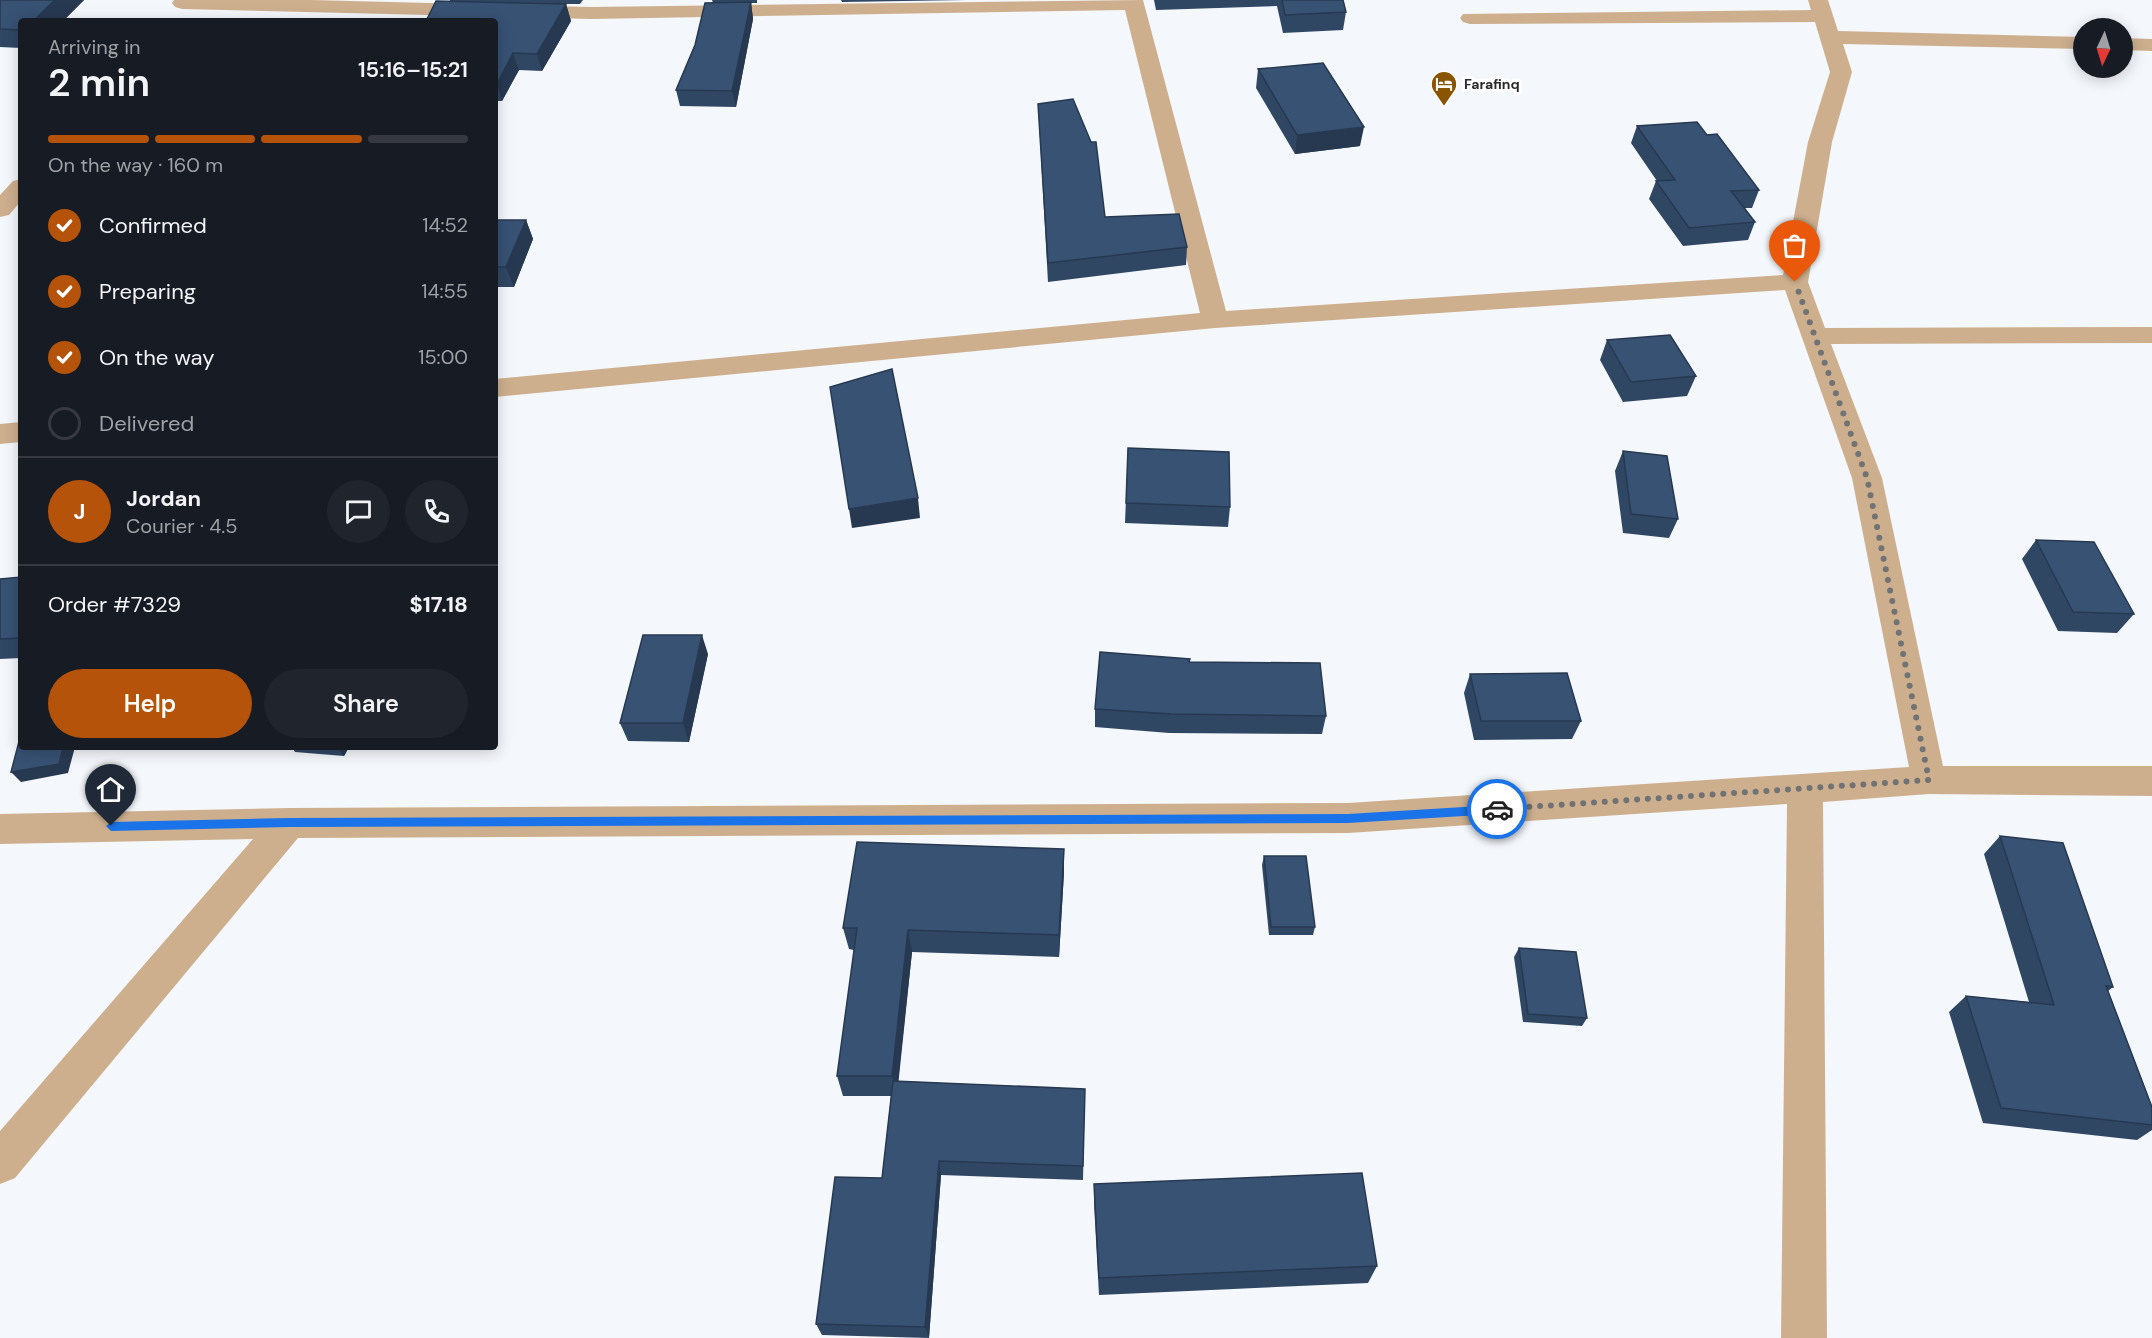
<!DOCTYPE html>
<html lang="en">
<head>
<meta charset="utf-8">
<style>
	:root { --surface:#171b24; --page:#20242c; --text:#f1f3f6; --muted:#9ea1a6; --line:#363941; --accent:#b45309 }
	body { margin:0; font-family:"DM Sans",sans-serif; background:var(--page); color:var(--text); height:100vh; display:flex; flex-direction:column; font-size:22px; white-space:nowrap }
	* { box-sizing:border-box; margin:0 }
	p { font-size:20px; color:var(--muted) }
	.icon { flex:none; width:33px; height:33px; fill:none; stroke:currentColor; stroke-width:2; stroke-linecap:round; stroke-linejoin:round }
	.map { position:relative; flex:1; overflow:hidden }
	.panel { position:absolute; left:18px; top:18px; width:480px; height:732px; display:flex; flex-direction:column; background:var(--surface); border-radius:6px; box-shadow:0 3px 15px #0003 }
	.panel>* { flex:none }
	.needle { width:39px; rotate:184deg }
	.tools { position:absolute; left:2073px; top:18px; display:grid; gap:12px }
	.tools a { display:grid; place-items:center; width:60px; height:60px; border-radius:50%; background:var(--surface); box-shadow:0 3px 15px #0003; font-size:30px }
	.pin { position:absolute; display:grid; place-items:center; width:51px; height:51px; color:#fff; margin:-62px -26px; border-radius:50% 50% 50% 0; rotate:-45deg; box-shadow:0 0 6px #0007 }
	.pin .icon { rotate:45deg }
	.courier { position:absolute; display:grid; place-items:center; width:60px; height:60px; margin:-30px; border:4px solid #1a73e8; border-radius:50%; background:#fff; color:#222; box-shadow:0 2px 8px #0007 }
	.head em { font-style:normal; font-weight:600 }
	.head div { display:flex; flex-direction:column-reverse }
	.head { display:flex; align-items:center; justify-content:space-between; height:102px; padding:0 30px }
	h1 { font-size:39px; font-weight:600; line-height:45px }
	.bar { display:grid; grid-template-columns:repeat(4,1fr); gap:9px 6px; align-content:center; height:72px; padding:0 30px }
	.bar i { height:8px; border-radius:4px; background:var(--line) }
	.bar .on { background:var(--accent) }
	.bar p { grid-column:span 4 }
	.line { display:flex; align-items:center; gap:15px; padding:0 30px; border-top:2px solid var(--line) }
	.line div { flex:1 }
	.round { display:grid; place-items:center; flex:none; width:63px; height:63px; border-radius:32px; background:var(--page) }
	ol { padding:0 30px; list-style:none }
	li { display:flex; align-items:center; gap:18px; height:66px }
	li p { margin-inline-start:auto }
	li .icon { padding:6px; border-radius:50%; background:var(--accent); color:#fff; stroke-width:4 }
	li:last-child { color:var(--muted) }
	li i { width:33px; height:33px; border:3px solid var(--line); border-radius:50% }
	.cta { display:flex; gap:12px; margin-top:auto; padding:12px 30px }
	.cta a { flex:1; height:69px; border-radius:36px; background:var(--accent); color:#fff; font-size:24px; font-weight:600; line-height:69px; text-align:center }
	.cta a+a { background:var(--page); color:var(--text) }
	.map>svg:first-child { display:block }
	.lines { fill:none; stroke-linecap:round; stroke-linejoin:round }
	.street { fill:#cdaf8e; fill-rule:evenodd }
	.wall { fill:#304764 }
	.shaded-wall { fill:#273951 }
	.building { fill:#385274; stroke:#273951; stroke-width:1.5 }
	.route { fill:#1a73e8 }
	.done { stroke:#707274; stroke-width:6; stroke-dasharray:0 10.8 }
	.labels { text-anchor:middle; stroke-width:6; stroke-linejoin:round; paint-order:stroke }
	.far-poi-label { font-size:14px; font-weight:bold; fill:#292a2c; stroke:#fff; text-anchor:start }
</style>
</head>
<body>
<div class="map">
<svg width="2152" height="1338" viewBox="0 0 2152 1338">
	<rect width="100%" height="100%" fill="#f4f7fb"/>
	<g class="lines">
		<g class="street">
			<path d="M 174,0 L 311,0 L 591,7 L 1143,0 L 1226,311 L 1783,275 L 1808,142 L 1830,72 L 1815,22 L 1470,24 L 1463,22 L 1460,18 L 1463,14 L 1811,10 L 1808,0 L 1828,0 L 1838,31 L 2084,37 L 2084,49 L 1843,44 L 1852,72 L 1832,142 L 1808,282 L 1825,328 L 2152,327 L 2152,343 L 1831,344 L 1882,478 L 1943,766 L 2152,766 L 2152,796 L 1929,794 L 1823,802 L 1827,1338 L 1781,1338 L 1787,804 L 1348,833 L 298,838 L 15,1178 L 0,1184 L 0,1131 L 253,839 L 0,844 L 0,814 L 289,808 L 1348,803 L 1909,767 L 1852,478 L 1785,290 L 1215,328 L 495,397 L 495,379 L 1200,313 L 1125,10 L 591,19 L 182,9 L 175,7 L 172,3 Z"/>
			<path d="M 2122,38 L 2152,39 L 2152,51 L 2122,50 Z"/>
			<path d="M 21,179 L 21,201 L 9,215 L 0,217 L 0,195 L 13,181 Z"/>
			<path d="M 21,422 L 21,442 L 0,444 L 0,424 Z"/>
		</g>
	</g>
	<g class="wall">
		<path d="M 0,0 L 84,0 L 63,21 L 21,21 L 21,48 L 0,47 Z"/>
		<path d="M 450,0 L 583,0 L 580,4 L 566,4 L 571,21 L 542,71 L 519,70 L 502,101 L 495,101 L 495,21 L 450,1 Z"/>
		<path d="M 712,0 L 757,0 L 757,3 L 751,3 L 753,19 L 736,107 L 680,106 L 676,90 L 713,3 Z"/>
		<path d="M 841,0 L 966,0 L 842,2 Z"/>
		<path d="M 1154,0 L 1343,0 L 1346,12 L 1343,30 L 1283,33 L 1277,6 L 1156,10 Z"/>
		<path d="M 1258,69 L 1360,146 L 1295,154 L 1256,88 Z"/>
		<path d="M 1038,104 L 1105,217 L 1187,247 L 1186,265 L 1048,282 Z"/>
		<path d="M 1637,126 L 1707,135 L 1759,190 L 1752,208 L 1745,208 L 1755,222 L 1748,240 L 1683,246 L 1649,199 L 1656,181 L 1657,181 L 1631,143 Z"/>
		<path d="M 495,220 L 526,220 L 533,239 L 514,287 L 495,287 Z"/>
		<path d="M 1607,340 L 1696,376 L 1687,396 L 1623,402 L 1600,360 Z"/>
		<path d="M 1128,448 L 1230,507 L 1228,527 L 1125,523 Z"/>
		<path d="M 1623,451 L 1678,519 L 1669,538 L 1623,533 L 1615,471 Z"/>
		<path d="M 2036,540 L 2134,614 L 2117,633 L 2058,631 L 2022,559 Z"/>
		<path d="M 21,577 L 21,658 L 0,659 L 0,579 Z"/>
		<path d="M 708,654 L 689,742 L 628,741 L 620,723 Z"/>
		<path d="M 1189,662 L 1326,716 L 1322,734 L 1169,733 L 1095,727 L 1095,709 Z"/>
		<path d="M 1470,674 L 1581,721 L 1572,739 L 1474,740 L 1464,693 Z"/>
		<path d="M 292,747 L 349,747 L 344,756 L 295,752 Z"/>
		<path d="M 2000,836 L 2113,987 L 2108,991 L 2152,1107 L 2152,1130 L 2137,1140 L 1983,1123 L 1949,1012 L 1966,996 L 2029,1002 L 1984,854 Z"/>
		<path d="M 1064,849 L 1064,872 L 1059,957 L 912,952 L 898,1081 L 1085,1089 L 1083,1180 L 941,1175 L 929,1338 L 822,1335 L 816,1324 L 882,1178 L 891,1096 L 843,1096 L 837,1076 L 854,950 L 849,949 L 843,928 Z"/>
		<path d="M 1264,856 L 1315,927 L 1313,935 L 1269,935 L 1262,865 Z"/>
		<path d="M 1519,948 L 1587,1018 L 1582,1026 L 1523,1022 L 1514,957 Z"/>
		<path d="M 1094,1184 L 1377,1266 L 1368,1283 L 1099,1295 L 1094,1203 Z"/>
	</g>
	<g class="shaded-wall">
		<path d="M 55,0 L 84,0 L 63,21 L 33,21 Z"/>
		<path d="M 751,2 L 753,19 L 736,107 L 732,91 Z"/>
		<path d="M 566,4 L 571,21 L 542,71 L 537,54 Z"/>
		<path d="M 513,53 L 519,70 L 502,101 L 497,84 Z"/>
		<path d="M 1364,127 L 1360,146 L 1295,154 L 1297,135 Z"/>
		<path d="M 526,220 L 533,239 L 514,287 L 506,267 Z"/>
		<path d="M 918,498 L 920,518 L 852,528 L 849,509 Z"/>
		<path d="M 702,635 L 708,654 L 689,742 L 683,723 Z"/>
		<path d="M 63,747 L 75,747 L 68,773 L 21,782 L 11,772 Z"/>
		<path d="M 337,747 L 349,747 L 344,756 Z"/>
		<path d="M 1064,849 L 1064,872 L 1059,957 L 1059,935 Z"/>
		<path d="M 908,930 L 912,952 L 897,1096 L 892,1076 Z"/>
		<path d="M 939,1161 L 941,1175 L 929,1338 L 925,1327 Z"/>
	</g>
	<g class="building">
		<path d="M 0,0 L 55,0 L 33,21 L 21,21 L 21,30 L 0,29 Z"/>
		<path d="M 1282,0 L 1343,0 L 1346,12 L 1285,15 Z"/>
		<path d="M 436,1 L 566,4 L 537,54 L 513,53 L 497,84 L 495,84 L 495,21 L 426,21 Z"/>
		<path d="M 751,2 L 732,91 L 676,90 L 695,45 L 705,3 Z"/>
		<path d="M 1323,63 L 1364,127 L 1297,135 L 1258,69 Z"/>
		<path d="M 1073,99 L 1091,142 L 1096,142 L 1105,217 L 1179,214 L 1187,247 L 1048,263 L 1038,104 Z"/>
		<path d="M 1697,122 L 1707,135 L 1717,134 L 1759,190 L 1731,191 L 1755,222 L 1689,228 L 1656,181 L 1675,180 L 1637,126 Z"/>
		<path d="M 495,220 L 526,220 L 506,267 L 495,267 Z"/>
		<path d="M 1670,335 L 1696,376 L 1631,382 L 1607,340 Z"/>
		<path d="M 892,369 L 918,498 L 849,509 L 830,387 Z"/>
		<path d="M 1128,448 L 1229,452 L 1230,507 L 1126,503 Z"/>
		<path d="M 1623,451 L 1667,456 L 1678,519 L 1631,514 Z"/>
		<path d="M 2036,540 L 2094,542 L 2134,614 L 2073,612 Z"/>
		<path d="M 21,577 L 21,638 L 0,639 L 0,579 Z"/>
		<path d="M 643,635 L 702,635 L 683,723 L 620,723 Z"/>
		<path d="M 1100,652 L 1190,659 L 1189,662 L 1320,663 L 1326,716 L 1171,714 L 1095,709 Z"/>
		<path d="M 1567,673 L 1581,721 L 1481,721 L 1470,674 Z"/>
		<path d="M 21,734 L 21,747 L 63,747 L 59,764 L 11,772 Z"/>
		<path d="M 2000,836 L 2063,843 L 2113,987 L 2106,986 L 2152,1107 L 2152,1125 L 2001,1108 L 1966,996 L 2054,1005 Z"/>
		<path d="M 857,842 L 1064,849 L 1059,935 L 908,930 L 892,1076 L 837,1076 L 857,928 L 843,928 Z"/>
		<path d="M 1264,856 L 1306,856 L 1315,927 L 1271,927 Z"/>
		<path d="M 1519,948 L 1576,952 L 1587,1018 L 1528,1014 Z"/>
		<path d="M 893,1081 L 1085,1089 L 1083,1166 L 939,1161 L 925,1327 L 816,1324 L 835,1177 L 882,1178 Z"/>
		<path d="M 1362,1173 L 1377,1266 L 1099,1278 L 1094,1184 Z"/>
	</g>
	<path class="route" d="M 1497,805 L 1502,809 L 1497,814 L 1348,823 L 289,827 L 111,831 L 106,826 L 111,822 L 289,818 L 1348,814 Z"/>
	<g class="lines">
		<path class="done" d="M 1497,809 L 1929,780 L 1867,478 L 1795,282"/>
	</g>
	<defs>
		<g id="hotel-pin" transform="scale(1.35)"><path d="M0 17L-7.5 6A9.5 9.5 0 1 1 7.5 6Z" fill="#895500" stroke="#fff"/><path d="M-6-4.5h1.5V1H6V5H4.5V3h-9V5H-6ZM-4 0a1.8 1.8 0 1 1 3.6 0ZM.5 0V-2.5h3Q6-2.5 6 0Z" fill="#fff"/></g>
	</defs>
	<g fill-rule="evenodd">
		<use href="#hotel-pin" x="1444" y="84"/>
	</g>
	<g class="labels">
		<g class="far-poi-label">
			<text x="1464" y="89">Farafinq</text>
		</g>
	</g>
</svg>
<div class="tools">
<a><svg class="needle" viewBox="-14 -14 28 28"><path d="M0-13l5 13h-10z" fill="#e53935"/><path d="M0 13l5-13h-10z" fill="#9ea1a6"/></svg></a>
</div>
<div class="pin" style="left:1795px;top:282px;background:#ea580c"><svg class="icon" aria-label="bag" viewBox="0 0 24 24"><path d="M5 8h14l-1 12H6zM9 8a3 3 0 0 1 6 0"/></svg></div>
<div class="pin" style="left:111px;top:826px;background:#1f2937"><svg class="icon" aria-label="home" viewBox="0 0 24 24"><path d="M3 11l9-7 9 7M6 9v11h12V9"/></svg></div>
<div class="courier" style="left:1497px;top:809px"><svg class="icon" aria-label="car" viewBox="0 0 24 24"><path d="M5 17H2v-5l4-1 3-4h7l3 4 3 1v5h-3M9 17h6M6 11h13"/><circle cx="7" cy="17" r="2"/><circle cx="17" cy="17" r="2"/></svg></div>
<section class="panel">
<div class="head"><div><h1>2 min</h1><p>Arriving in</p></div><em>15:16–15:21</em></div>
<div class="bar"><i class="on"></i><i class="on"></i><i class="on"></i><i></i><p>On the way · 160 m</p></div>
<ol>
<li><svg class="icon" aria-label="check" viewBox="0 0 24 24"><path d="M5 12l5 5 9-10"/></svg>Confirmed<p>14:52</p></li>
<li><svg class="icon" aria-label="check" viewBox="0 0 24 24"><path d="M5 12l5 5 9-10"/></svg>Preparing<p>14:55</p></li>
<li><svg class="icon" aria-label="check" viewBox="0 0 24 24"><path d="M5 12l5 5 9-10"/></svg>On the way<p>15:00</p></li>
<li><i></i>Delivered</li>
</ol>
<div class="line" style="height:108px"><b class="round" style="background:var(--accent);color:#fff">J</b><div><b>Jordan</b><p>Courier · 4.5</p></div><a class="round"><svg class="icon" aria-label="chat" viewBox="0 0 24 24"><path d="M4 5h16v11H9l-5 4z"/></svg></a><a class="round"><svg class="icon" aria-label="phone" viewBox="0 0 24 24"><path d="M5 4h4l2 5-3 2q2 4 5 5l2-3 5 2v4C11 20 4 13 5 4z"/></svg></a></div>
<div class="line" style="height:78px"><div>Order #7329</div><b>$17.18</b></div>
<div class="cta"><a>Help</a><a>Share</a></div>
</section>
</div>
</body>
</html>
